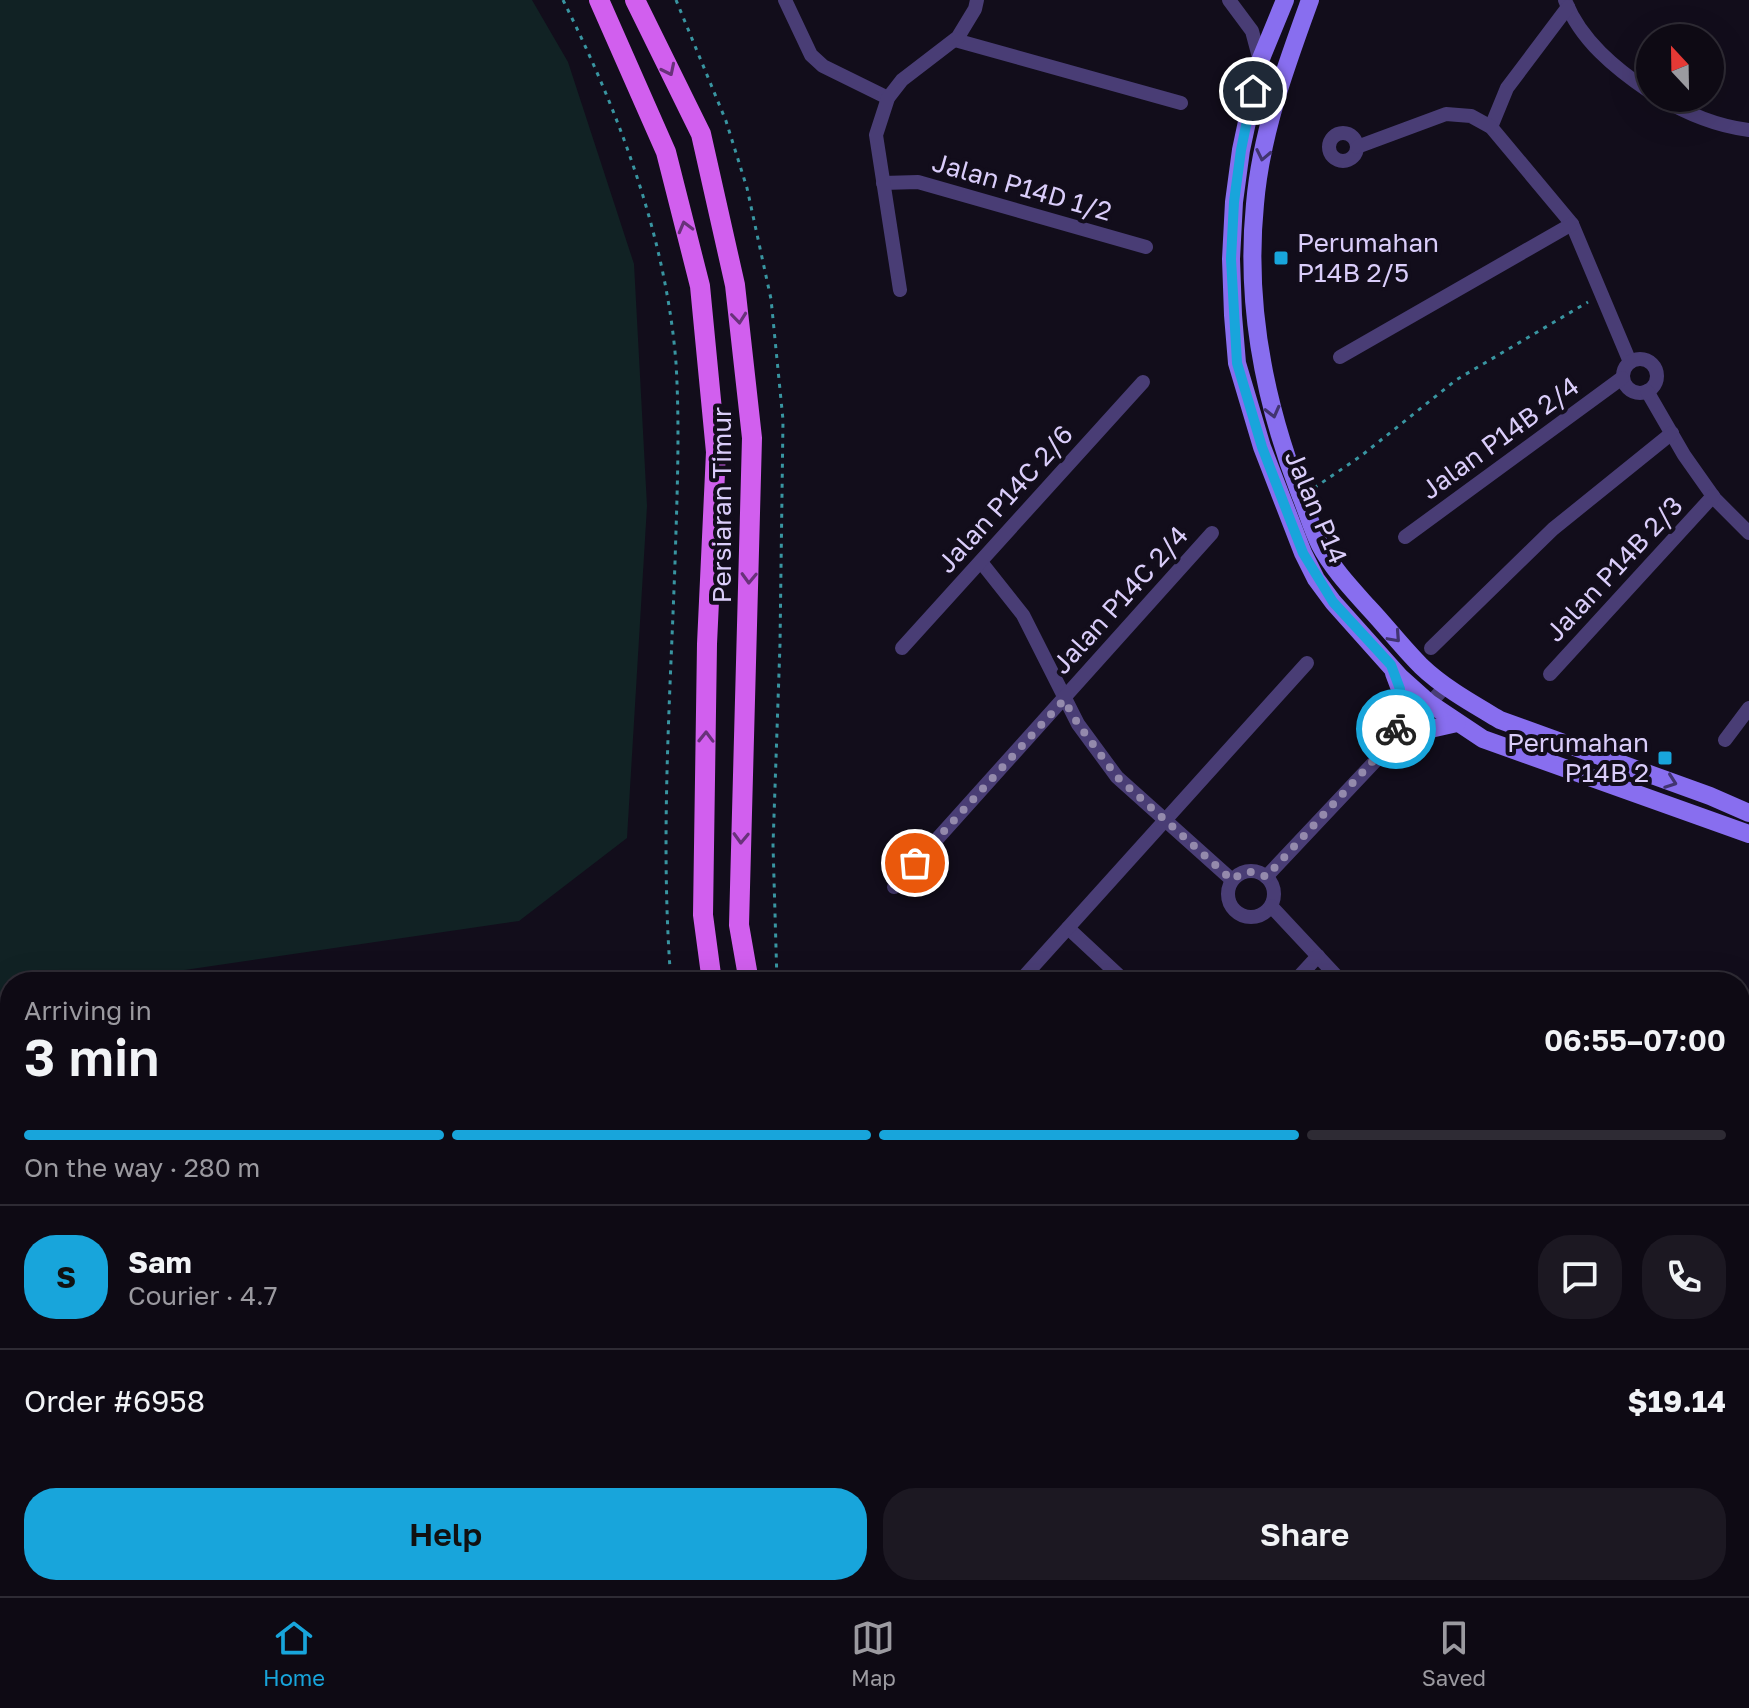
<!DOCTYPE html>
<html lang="en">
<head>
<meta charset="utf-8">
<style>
	:root { --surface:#0e0a14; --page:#1c1822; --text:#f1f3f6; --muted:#9b9aa0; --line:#2e2b34; --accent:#18a5db }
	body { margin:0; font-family:"Golos Text",sans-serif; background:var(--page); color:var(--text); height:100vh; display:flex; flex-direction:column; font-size:30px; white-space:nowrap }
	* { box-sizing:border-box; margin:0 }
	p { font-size:26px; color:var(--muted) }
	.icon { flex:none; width:44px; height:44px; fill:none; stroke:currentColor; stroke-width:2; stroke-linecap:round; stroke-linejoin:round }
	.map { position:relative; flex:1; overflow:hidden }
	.details { position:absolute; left:0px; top:972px; width:1750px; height:624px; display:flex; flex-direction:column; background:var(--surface); border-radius:32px 32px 0 0; box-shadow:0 8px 32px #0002,0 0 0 2px var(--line) }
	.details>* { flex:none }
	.needle { width:52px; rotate:338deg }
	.buttons { position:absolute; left:1636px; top:24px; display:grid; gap:16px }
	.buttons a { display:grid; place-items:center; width:88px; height:88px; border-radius:50%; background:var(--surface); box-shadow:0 8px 32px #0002,0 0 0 2px var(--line); font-size:40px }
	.pin { position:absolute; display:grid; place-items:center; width:68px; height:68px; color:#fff; margin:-34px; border:4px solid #fff; border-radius:50%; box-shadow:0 2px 8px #0007 }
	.courier { position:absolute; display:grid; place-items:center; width:80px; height:80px; margin:-40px; border:6px solid #18a5db; border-radius:50%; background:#fff; color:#222; box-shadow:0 2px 10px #0007 }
	.summary em { font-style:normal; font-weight:600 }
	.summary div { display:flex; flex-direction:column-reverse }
	.summary { display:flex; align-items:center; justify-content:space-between; height:136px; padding:0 24px }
	h1 { font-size:52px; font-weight:600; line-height:60px }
	.bar { display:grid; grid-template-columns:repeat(4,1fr); gap:12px 8px; align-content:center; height:96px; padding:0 24px }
	.bar i { height:10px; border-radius:6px; background:var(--line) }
	.bar .selected { background:var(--accent) }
	.bar p { grid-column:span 4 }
	.line { display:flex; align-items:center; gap:20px; padding:0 24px; border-top:2px solid var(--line) }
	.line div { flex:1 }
	.round { display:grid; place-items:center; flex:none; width:84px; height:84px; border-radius:32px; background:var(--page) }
	.cta { display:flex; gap:16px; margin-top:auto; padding:16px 24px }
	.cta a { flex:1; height:92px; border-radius:32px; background:var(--accent); color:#111; font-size:32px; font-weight:600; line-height:92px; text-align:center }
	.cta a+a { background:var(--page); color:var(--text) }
	.tabs { display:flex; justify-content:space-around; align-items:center; height:112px; border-top:2px solid var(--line); background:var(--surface); font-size:22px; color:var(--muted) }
	.tabs a { display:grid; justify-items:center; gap:4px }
	.tabs .selected { color:var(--accent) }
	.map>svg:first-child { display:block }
	.green { fill:#112224 }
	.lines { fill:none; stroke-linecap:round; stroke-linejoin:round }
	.path { stroke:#3995a1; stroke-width:3; stroke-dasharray:4 6; stroke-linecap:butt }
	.service { stroke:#493d75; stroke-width:7 }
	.minor { stroke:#493d75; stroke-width:14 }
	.tertiary { stroke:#493d75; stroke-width:16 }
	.secondary { stroke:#886eef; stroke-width:18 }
	.primary { stroke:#d15fee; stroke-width:20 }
	.oneway { stroke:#68327a }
	.oneway2 { stroke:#413470 }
	.done { stroke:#948aac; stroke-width:8; stroke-dasharray:0 14.4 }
	.route { stroke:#18a5db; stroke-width:10 }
	.poi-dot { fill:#18a5db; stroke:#120d1b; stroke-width:3 }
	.labels { text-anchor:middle; stroke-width:8; stroke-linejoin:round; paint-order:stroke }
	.street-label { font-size:26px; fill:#dacdfa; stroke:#120d1b }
	.poi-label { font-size:26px; fill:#dacdfa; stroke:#120d1b; text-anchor:start }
</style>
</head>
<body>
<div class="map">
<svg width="1749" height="1596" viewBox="0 0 1749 1596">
	<rect width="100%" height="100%" fill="#120d1b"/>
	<path class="green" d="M 0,0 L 532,0 L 568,62 L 634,264 L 647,506 L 627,838 L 519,921 L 103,982 L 10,982 L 10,1020 L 0,1027 Z"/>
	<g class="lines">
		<g class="path">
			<path d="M 563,0 C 619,112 666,237 676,363 C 680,430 677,497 675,563 C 670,702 660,843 671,982"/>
			<path d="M 676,0 L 726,121 L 747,188 L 771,299 L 783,420 L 780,644 L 773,845 L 777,982"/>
			<path d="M 1314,488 L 1361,456 L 1456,380 L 1588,302"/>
			<path d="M 490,976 L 491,982"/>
			<path d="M 826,1586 L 830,1596"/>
			<path d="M 944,1586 L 949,1596"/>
		</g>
		<g class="service">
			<path d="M 0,1224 L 10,1220"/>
			<path d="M 1740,1428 L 1749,1432"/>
			<path d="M 1735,1586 L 1749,1593"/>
		</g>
		<g class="minor">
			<path d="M 785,0 L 811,55 L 823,66 L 888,98"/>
			<path d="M 1229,0 L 1252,31 L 1260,61"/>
			<path d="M 1565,0 C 1580,40 1616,69 1650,92"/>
			<path d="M 955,40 L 1181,103"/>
			<path d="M 1660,98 C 1689,114 1716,126 1749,130"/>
			<path d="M 1491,127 L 1507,88 L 1568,7"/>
			<circle cx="1343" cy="147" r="14"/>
			<path d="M 1357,147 L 1446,114 L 1471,116 L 1491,127 L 1572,224 L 1630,362"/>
			<path d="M 883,183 L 918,182 L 1146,247"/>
			<path d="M 900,290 L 876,135 L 888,98 L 902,80 L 958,37 L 975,9 L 977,0"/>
			<path d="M 1340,357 L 1572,224"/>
			<circle cx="1640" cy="376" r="17"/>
			<path d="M 1647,391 L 1684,455 L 1715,499 L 1749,533"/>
			<path d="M 1405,537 L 1622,378"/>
			<path d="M 981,562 L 1023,615 L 1078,724 L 1117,777 L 1232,880"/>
			<path d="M 902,648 L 1143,382"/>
			<path d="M 1431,648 L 1553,529 L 1672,433"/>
			<path d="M 1550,674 L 1713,496"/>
			<path d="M 1725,740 L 1749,708"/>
			<circle cx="1251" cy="894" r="23"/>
			<path d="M 1266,877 L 1446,686"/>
			<path d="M 894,887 L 1212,533"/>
			<path d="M 1271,906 L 1342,982"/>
			<path d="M 1068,928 L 1126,982"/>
			<path d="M 1019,982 L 1307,663"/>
			<path d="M 1294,982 L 1318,956"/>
			<path d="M 1740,1108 L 1749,1105"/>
			<path d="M 1740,1328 L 1749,1319"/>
			<path d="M 1740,1498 L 1749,1503"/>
			<path d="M 1157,1596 L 1166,1586"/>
			<path d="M 1366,1596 L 1375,1586"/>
			<path d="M 1621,1596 L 1627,1586"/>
		</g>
		<g class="tertiary">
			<path d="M 0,1244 L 10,1270"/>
			<path d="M 0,1522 L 10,1493"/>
		</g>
		<g class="secondary">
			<path d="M 1285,0 L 1260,61 L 1241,150 L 1234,202 L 1231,259 L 1233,315 L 1237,363 L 1262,447 L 1303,553 L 1316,579 L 1333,602 L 1400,677 L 1429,703 L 1483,739 L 1749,834"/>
			<path d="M 1310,0 C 1286,66 1261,133 1255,204 C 1245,304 1264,401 1300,494 C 1307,511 1312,529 1320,545 C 1332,568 1351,588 1368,607 C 1386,626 1402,647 1421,666 C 1444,688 1473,704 1500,720 L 1710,796 L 1749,813"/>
			<path d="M 1394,673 L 1400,689 L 1395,737 L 1457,723"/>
		</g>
		<g class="primary">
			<path d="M 599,0 L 666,152 L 700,286 L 716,452 L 707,644 L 703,915 L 712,982"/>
			<path d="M 635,0 L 701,134 L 735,285 L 752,438 L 739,925 L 749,982"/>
			<path d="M 871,1586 L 875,1596"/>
			<path d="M 910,1586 L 914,1596"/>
		</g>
	</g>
	<defs><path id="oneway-chevron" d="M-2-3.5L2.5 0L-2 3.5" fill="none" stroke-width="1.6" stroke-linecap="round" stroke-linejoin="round" transform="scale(2)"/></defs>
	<g class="oneway">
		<use href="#oneway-chevron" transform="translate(669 70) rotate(64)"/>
		<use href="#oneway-chevron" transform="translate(685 227) rotate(-105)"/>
		<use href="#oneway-chevron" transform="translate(739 318) rotate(84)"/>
		<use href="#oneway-chevron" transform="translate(749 578) rotate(92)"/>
		<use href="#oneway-chevron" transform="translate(706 737) rotate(-89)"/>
		<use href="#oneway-chevron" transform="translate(741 838) rotate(92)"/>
	</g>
	<g class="oneway2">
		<use href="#oneway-chevron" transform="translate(1263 155) rotate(102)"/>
		<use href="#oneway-chevron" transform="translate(1273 412) rotate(76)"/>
		<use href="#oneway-chevron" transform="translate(1395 637) rotate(48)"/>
		<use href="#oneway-chevron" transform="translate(1671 782) rotate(20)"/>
	</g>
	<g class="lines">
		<path class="done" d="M 915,863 L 1064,700 L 1078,724 L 1117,777 L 1232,880 C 1243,871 1253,869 1266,877 L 1395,737 L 1396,729"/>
		<path class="route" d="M 1253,91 L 1241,150 L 1234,202 L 1231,259 L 1237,363 L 1262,447 L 1303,553 L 1333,602 L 1391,665 L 1400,689 L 1396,729"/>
	</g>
	<g class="poi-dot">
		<rect x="1273" y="250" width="16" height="16" rx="4"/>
		<rect x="1657" y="750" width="16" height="16" rx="4"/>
	</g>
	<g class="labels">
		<g class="street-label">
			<text transform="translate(1022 187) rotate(16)" y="9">Jalan P14D 1/2</text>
			<text transform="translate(1500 438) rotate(-36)" y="9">Jalan P14B 2/4</text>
			<text transform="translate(1005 499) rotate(-48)" y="9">Jalan P14C 2/6</text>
			<text transform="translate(722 505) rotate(-90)" y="9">Persiaran Timur</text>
			<text transform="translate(1316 507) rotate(67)" y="9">Jalan P14</text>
			<text transform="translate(1614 569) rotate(-47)" y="9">Jalan P14B 2/3</text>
			<text transform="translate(1120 600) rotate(-48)" y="9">Jalan P14C 2/4</text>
		</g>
		<g class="poi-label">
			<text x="1297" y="252">Perumahan<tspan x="1297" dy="30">P14B 2/5</tspan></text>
			<text x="1649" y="752" text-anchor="end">Perumahan<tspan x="1649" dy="30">P14B 2</tspan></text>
		</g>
	</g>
</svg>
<div class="buttons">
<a><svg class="needle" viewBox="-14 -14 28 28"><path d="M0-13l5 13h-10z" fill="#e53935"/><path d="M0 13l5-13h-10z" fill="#9b9aa0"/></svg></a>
</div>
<div class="pin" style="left:915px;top:863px;background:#ea580c"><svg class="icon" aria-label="bag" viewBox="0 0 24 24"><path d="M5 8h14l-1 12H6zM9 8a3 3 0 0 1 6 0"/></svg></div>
<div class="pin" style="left:1253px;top:91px;background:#1f2937"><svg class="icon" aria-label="home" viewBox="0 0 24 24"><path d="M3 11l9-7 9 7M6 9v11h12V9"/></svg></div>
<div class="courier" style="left:1396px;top:729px"><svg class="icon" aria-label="bike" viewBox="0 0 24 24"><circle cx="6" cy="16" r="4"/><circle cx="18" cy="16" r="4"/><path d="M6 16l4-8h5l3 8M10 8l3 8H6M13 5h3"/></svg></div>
<section class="details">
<div class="summary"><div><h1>3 min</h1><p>Arriving in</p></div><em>06:55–07:00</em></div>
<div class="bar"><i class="selected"></i><i class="selected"></i><i class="selected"></i><i></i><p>On the way · 280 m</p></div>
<div class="line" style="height:144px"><b class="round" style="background:var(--accent);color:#111">S</b><div><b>Sam</b><p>Courier · 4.7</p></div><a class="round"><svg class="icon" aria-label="chat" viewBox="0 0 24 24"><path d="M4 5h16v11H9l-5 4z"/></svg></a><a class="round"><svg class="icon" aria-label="phone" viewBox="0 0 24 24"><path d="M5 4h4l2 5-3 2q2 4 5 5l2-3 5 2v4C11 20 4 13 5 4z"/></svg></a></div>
<div class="line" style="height:104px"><div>Order #6958</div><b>$19.14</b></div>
<div class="cta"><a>Help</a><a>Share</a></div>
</section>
</div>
<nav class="tabs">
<a class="selected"><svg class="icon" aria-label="home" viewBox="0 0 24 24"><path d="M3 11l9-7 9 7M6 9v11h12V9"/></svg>Home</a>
<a><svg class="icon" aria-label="map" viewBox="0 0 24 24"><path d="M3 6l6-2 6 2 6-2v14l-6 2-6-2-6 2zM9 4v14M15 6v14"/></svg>Map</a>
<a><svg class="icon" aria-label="saved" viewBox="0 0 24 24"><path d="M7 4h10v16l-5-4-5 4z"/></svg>Saved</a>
</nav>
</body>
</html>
